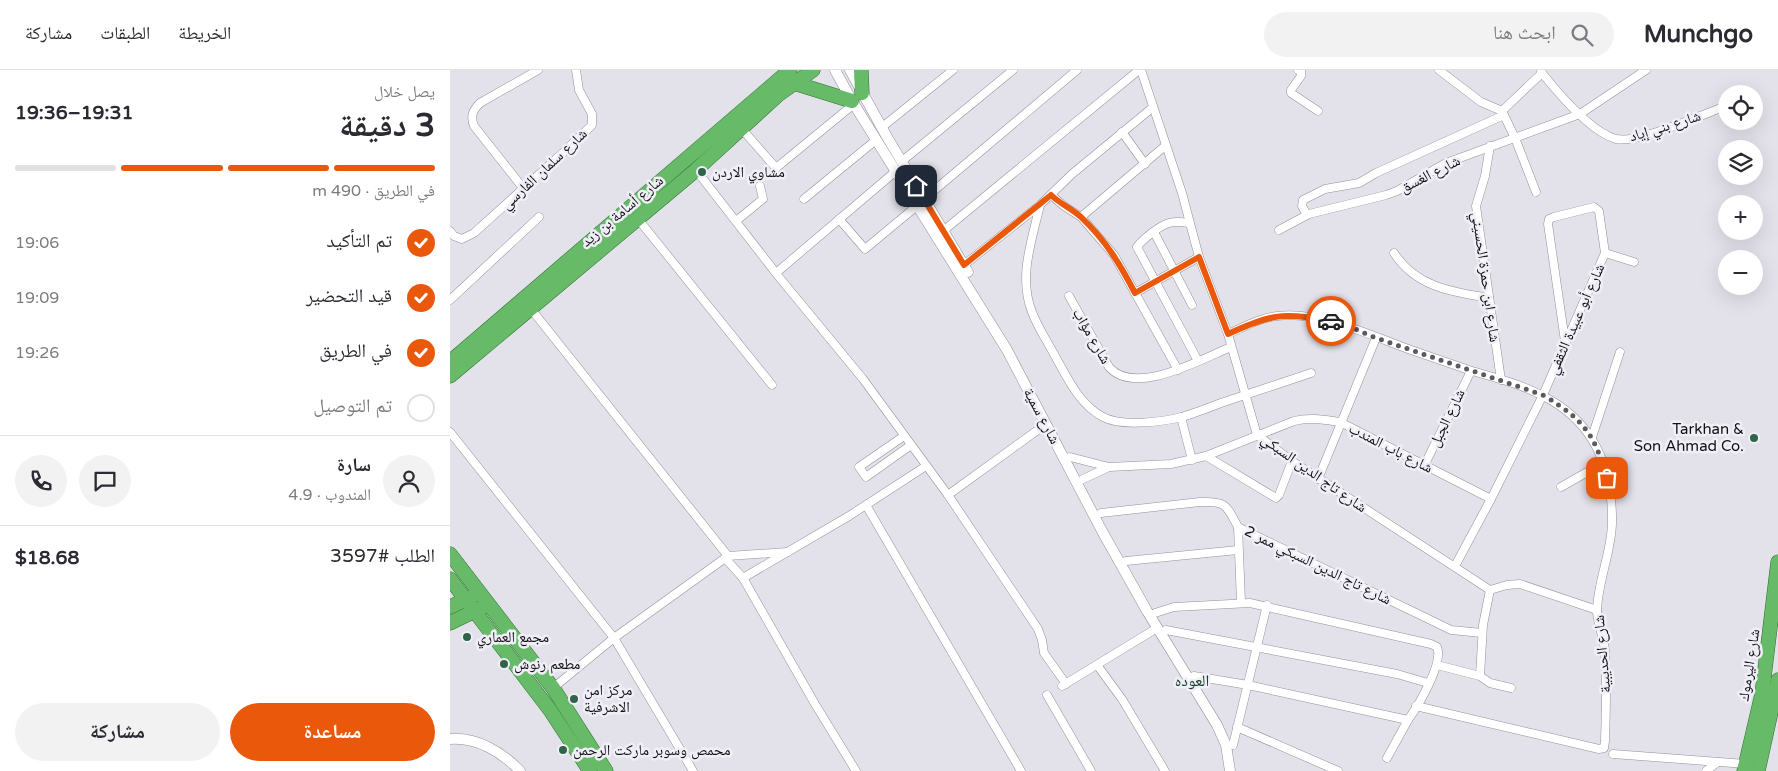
<!DOCTYPE html>
<html lang="ar">
<head>
<meta charset="utf-8">
<style>
	:root { --surface:#fff; --page:#f2f2f3; --text:#2b2b33; --muted:#7c7c81; --line:#e1e1e2; --accent:#ea580c }
	body { margin:0; font-family:"Varela Round","Noto Naskh Arabic",sans-serif; background:var(--page); color:var(--text); direction:rtl; height:100vh; display:flex; flex-direction:column; font-size:19px; white-space:nowrap }
	* { box-sizing:border-box; margin:0 }
	p { font-size:16px; color:var(--muted) }
	.icon { flex:none; width:28px; height:28px; fill:none; stroke:currentColor; stroke-width:2; stroke-linecap:round; stroke-linejoin:round }
	.map { position:relative; flex:1; overflow:hidden; direction:ltr }
	.panel { display:flex; flex-direction:column; background:var(--surface); width:450px }
	.panel>* { flex:none }
	.controls { position:absolute; left:1268px; top:15px; display:grid; gap:10px }
	.controls a { display:grid; place-items:center; width:45px; height:45px; border-radius:50%; background:var(--surface); box-shadow:0 5px 20px #0002; font-size:25px }
	.pin { position:absolute; display:grid; place-items:center; width:42px; height:42px; color:#fff; margin:-21px; border-radius:10px; box-shadow:0 2px 8px #0006 }
	.courier { position:absolute; display:grid; place-items:center; width:50px; height:50px; margin:-25px; border:4px solid #ea580c; border-radius:50%; background:#fff; color:#222; box-shadow:0 1px 6px #0007 }
	.head em { font-style:normal; font-weight:700 }
	.head div { display:flex; flex-direction:column-reverse }
	.head { display:flex; align-items:center; justify-content:space-between; height:85px; padding:0 15px }
	h1 { font-size:32px; font-weight:700; line-height:38px }
	.bar { display:grid; grid-template-columns:repeat(4,1fr); gap:8px 5px; align-content:center; height:60px; padding:0 15px }
	.bar i { height:6px; border-radius:4px; background:var(--line) }
	.bar .on { background:var(--accent) }
	.bar p { grid-column:span 4 }
	.line { display:flex; align-items:center; gap:12px; padding:0 15px; border-top:1px solid var(--line) }
	.line div { flex:1 }
	.round { display:grid; place-items:center; flex:none; width:52px; height:52px; border-radius:26px; background:var(--page) }
	ol { padding:0 15px; list-style:none }
	li { display:flex; align-items:center; gap:15px; height:55px }
	li p { margin-inline-start:auto }
	li .icon { padding:5px; border-radius:50%; background:var(--accent); color:#fff; stroke-width:4 }
	li:last-child { color:var(--muted) }
	li i { width:28px; height:28px; border:2px solid var(--line); border-radius:50% }
	.action { display:flex; gap:10px; margin-top:auto; padding:10px 15px }
	.action a { flex:1; height:58px; border-radius:30px; background:var(--accent); color:#fff; font-size:20px; font-weight:700; line-height:58px; text-align:center }
	.action a+a { background:var(--page); color:var(--text) }
	header { display:flex; align-items:center; gap:30px; box-sizing:border-box; height:70px; padding:0 25px; background:var(--surface); border-bottom:1px solid var(--line) }
	header strong { font-size:24px }
	nav { display:flex; gap:28px; margin-inline-start:auto; font-size:18px }
	.search { width:350px; height:45px; background:var(--page); display:flex; align-items:center; gap:12px; box-sizing:border-box; padding:0 18px; border-radius:28px; color:var(--muted); font-size:19px }
	main { display:flex; flex:1; min-height:0 }
	.map>svg:first-child { display:block }
	.lines { fill:none; stroke-linecap:round; stroke-linejoin:round }
	.minor-casing { stroke:#92919a; stroke-width:9 }
	.tertiary-casing { stroke:#92919a; stroke-width:11 }
	.trunk-casing { stroke:#307332; stroke-width:15 }
	.minor { stroke:#fff; stroke-width:8 }
	.tertiary { stroke:#fff; stroke-width:10 }
	.trunk { stroke:#67ba68; stroke-width:14 }
	.done { stroke:#5a5a5f; stroke-width:5; stroke-dasharray:0 9 }
	.route { stroke:#ea580c; stroke-width:6 }
	.poi-dot { fill:#306347; stroke:#f0eff8; stroke-width:2 }
	.labels { text-anchor:middle; stroke-width:5; stroke-linejoin:round; paint-order:stroke }
	.street-label { font-size:15px; fill:#111013; stroke:#f0eff8 }
	.poi-label { font-size:15px; fill:#111013; stroke:#f0eff8; text-anchor:start }
	.neighbourhood-label { font-size:16px; fill:#103a25; stroke:#f0eff8 }
</style>
</head>
<body>
<header>
<strong>Munchgo</strong>
<div class="search"><svg class="icon" aria-label="search" viewBox="0 0 24 24"><circle cx="10" cy="10" r="6"/><path d="M15 15l6 6"/></svg>ابحث هنا</div>
<nav><a>الخريطة</a><a>الطبقات</a><a>مشاركة</a></nav>
</header>
<main>
<div class="map">
<svg width="1328" height="701" viewBox="0 0 1328 701">
	<rect width="100%" height="100%" fill="#e3e2eb"/>
	<g class="lines">
		<g class="minor-casing">
			<g id="minor">
				<path d="M 691,0 L 732,123 L 749,187 L 778,264 L 807,365 L 842,391 L 1040,520"/>
				<path d="M 848,0 L 851,1 L 851,6 L 841,20 L 841,23 L 868,41"/>
				<path d="M 989,0 L 1031,32 L 1052,41 L 1092,3"/>
				<path d="M 1091,0 L 1092,3 C 1108,23 1141,62 1166,69 C 1187,74 1254,44 1276,36"/>
				<path d="M 1052,41 L 1065,68 L 1086,122"/>
				<path d="M 291,58 L 326,98 L 404,34"/>
				<path d="M 431,58 L 503,0"/>
				<path d="M 672,62 L 695,94"/>
				<path d="M 1040,76 L 1035,106 L 1026,136 L 1051,310"/>
				<path d="M 451,92 L 563,0"/>
				<path d="M 246,100 L 329,207 L 413,309 L 498,425 L 596,354"/>
				<path d="M 73,118 L 24,56 C 20,46 23,40 30,33 L 88,0"/>
				<path d="M 601,125 L 614,136 L 631,147 L 664,185 L 728,300"/>
				<path d="M 354,129 L 426,70"/>
				<path d="M 474,129 L 627,0"/>
				<path d="M 590,135 C 582,170 568,207 582,242 C 588,258 597,271 605,286 C 618,309 629,334 653,347 C 672,357 712,352 732,347 C 745,343 758,338 771,333 C 801,323 831,313 861,303"/>
				<path d="M 857,145 L 852,136 L 853,130 L 875,119 L 909,113 L 926,103 L 1054,45"/>
				<path d="M 631,147 L 715,76"/>
				<path d="M 188,149 L 322,315"/>
				<path d="M 389,149 L 415,179 L 468,135"/>
				<path d="M 286,151 L 313,129 L 310,116"/>
				<path d="M 739,153 C 733,152 726,151 719,153 C 709,156 693,169 687,177 L 748,291"/>
				<path d="M 829,160 L 859,144 L 936,125 L 947,121 L 996,93 L 1130,44 L 1196,0"/>
				<path d="M 0,161 L 4,166 L 12,169 L 24,163 L 116,80 L 142,55 L 142,44 L 129,20 L 126,0"/>
				<path d="M 493,161 L 689,0"/>
				<path d="M 704,162 L 742,235"/>
				<path d="M 944,183 C 966,217 1002,222 1039,228"/>
				<path d="M 1155,183 L 1184,192"/>
				<path d="M 514,195 L 590,135 L 622,104 L 702,38"/>
				<path d="M 326,203 L 446,101"/>
				<path d="M 685,223 L 749,187"/>
				<path d="M 619,226 L 659,297 C 685,327 751,289 781,277"/>
				<path d="M 0,230 L 89,147"/>
				<path d="M 81,239 L 278,486"/>
				<path d="M 778,264 C 794,257 809,248 827,246 C 869,240 922,266 961,280 C 981,287 1002,294 1022,301 C 1046,308 1071,314 1093,326 C 1145,352 1163,399 1162,454 C 1161,483 1148,511 1147,540 C 1147,554 1154,567 1155,581 C 1157,611 1156,641 1155,671 L 1154,678 L 1149,679 L 966,636"/>
				<path d="M 731,347 L 742,390"/>
				<path d="M 0,362 L 164,568 L 243,701"/>
				<path d="M 454,366 L 409,397 L 416,407 L 461,375"/>
				<path d="M 1142,367 L 1170,282"/>
				<path d="M 756,386 L 826,428 L 829,425 L 842,391"/>
				<path d="M 620,387 L 659,397 L 721,394 L 756,386 L 844,351 C 860,347 875,350 890,352 L 1041,429"/>
				<path d="M 974,396 L 1021,301"/>
				<path d="M 633,409 L 659,397"/>
				<path d="M 868,409 L 926,268"/>
				<path d="M 1111,417 L 1153,393"/>
				<path d="M 498,425 L 588,559 L 592,570 L 594,583 L 616,614"/>
				<path d="M 416,435 L 571,701"/>
				<path d="M 651,443 L 750,432 C 777,431 776,435 788,457 L 995,557 L 1001,560 L 1032,563"/>
				<path d="M 788,457 L 791,532"/>
				<path d="M 275,488 L 293,508 L 365,634 L 406,701"/>
				<path d="M 676,491 L 788,480"/>
				<path d="M 1005,496 L 1041,429 L 1093,325 L 1155,183 L 1149,141 L 1144,137 L 1104,147 L 1099,149 L 1098,154 L 1115,271"/>
				<path d="M 293,508 L 399,446 L 476,396"/>
				<path d="M 1040,520 L 1033,555 L 1030,606 L 1040,613 L 1061,618"/>
				<path d="M 1040,520 L 1057,515 L 1070,514 L 1147,540"/>
				<path d="M 705,543 L 724,537 L 800,533 L 981,574 L 987,577 C 994,593 968,636 958,650 L 798,615 L 744,606"/>
				<path d="M 716,560 L 947,604 L 978,613"/>
				<path d="M 647,595 L 672,629 L 715,701"/>
				<path d="M 987,595 L 1030,606"/>
				<path d="M 612,616 L 707,558"/>
				<path d="M 103,618 L 164,568 L 278,486 L 338,482"/>
				<path d="M 597,625 L 641,701"/>
				<path d="M 787,657 L 888,701"/>
				<path d="M 783,675 L 817,535"/>
				<path d="M 1163,684 L 1296,694"/>
				<path d="M 937,688 L 958,650"/>
				<path d="M 1256,701 L 1268,692"/>
			</g>
		</g>
		<g class="tertiary-casing">
			<g id="tertiary">
				<path d="M 385,0 L 402,31 L 557,280 L 652,461 L 697,541 L 767,655 L 776,675 L 780,701"/>
				<path d="M 400,0 L 437,67 L 518,202"/>
				<path d="M 0,669 C 27,667 52,682 70,701"/>
			</g>
		</g>
		<g class="trunk-casing">
			<g id="trunk">
				<path d="M 411,0 L 412,23"/>
				<path d="M 344,13 L 402,31"/>
				<path d="M 0,292 L 340,0"/>
				<path d="M 0,306 L 246,100 L 328,25 L 363,0"/>
				<path d="M 0,484 L 103,618 L 156,701"/>
				<path d="M 0,509 L 100,640 L 140,701"/>
				<path d="M 0,537 L 23,526"/>
				<path d="M 0,553 L 33,537"/>
				<path d="M 1294,701 L 1312,624 L 1328,492"/>
				<path d="M 1308,701 L 1328,610"/>
			</g>
		</g>
		<use href="#minor" class="minor"/>
		<use href="#tertiary" class="tertiary"/>
		<use href="#trunk" class="trunk"/>
	</g>
	<g class="lines">
		<path class="done" d="M 881,251 L 891,253 L 926,268 L 1093,325 C 1134,350 1144,363 1157,408"/>
		<path class="route" d="M 466,116 L 514,195 L 601,125 C 610,134 623,139 632,148 C 656,171 670,194 685,223 L 749,187 L 778,264 C 821,244 833,242 881,251"/>
	</g>
	<g class="poi-dot">
		<circle cx="252" cy="102" r="5"/>
		<circle cx="1304" cy="368" r="5"/>
		<circle cx="17" cy="567" r="5"/>
		<circle cx="54" cy="594" r="5"/>
		<circle cx="124" cy="629" r="5"/>
		<circle cx="113" cy="680" r="5"/>
	</g>
	<g class="labels">
		<g class="street-label">
			<text transform="translate(1215 56) rotate(-17)" y="5">شارع بني إياد</text>
			<text transform="translate(94 99) rotate(-43)" y="5">شارع سلمان الفارسي</text>
			<text transform="translate(980 104) rotate(-27)" y="5">شارع الغسق</text>
			<text transform="translate(172 141) rotate(-40)" y="5">شارع أسامة بن زيد</text>
			<text transform="translate(1036 207) rotate(82)" y="5">شارع ابن حمزة الحسيني</text>
			<text transform="translate(1126 249) rotate(-66)" y="5">شارع أبو عبيدة الثقفي</text>
			<text transform="translate(642 266) rotate(60)" y="5">شارع مؤاب</text>
			<text transform="translate(592 346) rotate(62)" y="5">شارع سمية</text>
			<text transform="translate(997 348) rotate(-64)" y="5">شارع الجبل</text>
			<text transform="translate(941 378) rotate(27)" y="5">شارع باب المندب</text>
			<text transform="translate(864 403) rotate(35)" y="5">شارع تاج الدين السبكي</text>
			<text transform="translate(868 495) rotate(26)" y="5">شارع تاج الدين السبكي ممر 2</text>
			<text transform="translate(1152 584) rotate(-95)" y="5">شارع الحديبية</text>
			<text transform="translate(1299 595) rotate(-81)" y="5">شارع اليرموك</text>
		</g>
		<g class="poi-label">
			<text x="262" y="107">مشاوي الاردن</text>
			<text x="1294" y="364" text-anchor="end">Tarkhan &amp;<tspan x="1294" dy="17">Son Ahmad Co.</tspan></text>
			<text x="27" y="572">مجمع العماري</text>
			<text x="64" y="599">مطعم رنوش</text>
			<text x="134" y="625">مركز امن<tspan x="134" dy="17">الاشرفية</tspan></text>
			<text x="123" y="685">محمص وسوبر ماركت الرحمن</text>
		</g>
		<g class="neighbourhood-label">
			<text x="742" y="616">العوده</text>
		</g>
	</g>
</svg>
<div class="controls">
<a><svg class="icon" aria-label="locate" viewBox="0 0 24 24"><circle cx="12" cy="12" r="6"/><path d="M12 2v4M12 18v4M2 12h4M18 12h4"/></svg></a>
<a><svg class="icon" aria-label="layers" viewBox="0 0 24 24"><path d="M12 4l9 5-9 5-9-5zM3 14l9 5 9-5"/></svg></a>
<a>+</a>
<a>−</a>
</div>
<div class="pin" style="left:1157px;top:408px;background:#ea580c"><svg class="icon" aria-label="bag" viewBox="0 0 24 24"><path d="M5 8h14l-1 12H6zM9 8a3 3 0 0 1 6 0"/></svg></div>
<div class="pin" style="left:466px;top:116px;background:#1f2937"><svg class="icon" aria-label="home" viewBox="0 0 24 24"><path d="M3 11l9-7 9 7M6 9v11h12V9"/></svg></div>
<div class="courier" style="left:881px;top:251px"><svg class="icon" aria-label="car" viewBox="0 0 24 24"><path d="M5 17H2v-5l4-1 3-4h7l3 4 3 1v5h-3M9 17h6M6 11h13"/><circle cx="7" cy="17" r="2"/><circle cx="17" cy="17" r="2"/></svg></div>
</div>
<section class="panel">
<div class="head"><div><h1>3 دقيقة</h1><p>يصل خلال</p></div><em>19:31–19:36</em></div>
<div class="bar"><i class="on"></i><i class="on"></i><i class="on"></i><i></i><p>في الطريق · 490 m</p></div>
<ol>
<li><svg class="icon" aria-label="check" viewBox="0 0 24 24"><path d="M5 12l5 5 9-10"/></svg>تم التأكيد<p>19:06</p></li>
<li><svg class="icon" aria-label="check" viewBox="0 0 24 24"><path d="M5 12l5 5 9-10"/></svg>قيد التحضير<p>19:09</p></li>
<li><svg class="icon" aria-label="check" viewBox="0 0 24 24"><path d="M5 12l5 5 9-10"/></svg>في الطريق<p>19:26</p></li>
<li><i></i>تم التوصيل</li>
</ol>
<div class="line" style="height:90px"><a class="round"><svg class="icon" aria-label="person" viewBox="0 0 24 24"><circle cx="12" cy="8" r="4"/><path d="M4 21q1-7 8-7t8 7"/></svg></a><div><b>سارة</b><p>المندوب · 4.9</p></div><a class="round"><svg class="icon" aria-label="chat" viewBox="0 0 24 24"><path d="M4 5h16v11H9l-5 4z"/></svg></a><a class="round"><svg class="icon" aria-label="phone" viewBox="0 0 24 24"><path d="M5 4h4l2 5-3 2q2 4 5 5l2-3 5 2v4C11 20 4 13 5 4z"/></svg></a></div>
<div class="line" style="height:65px"><div>الطلب #3597</div><b>$18.68</b></div>
<div class="action"><a>مساعدة</a><a>مشاركة</a></div>
</section>
</main>
</body>
</html>
